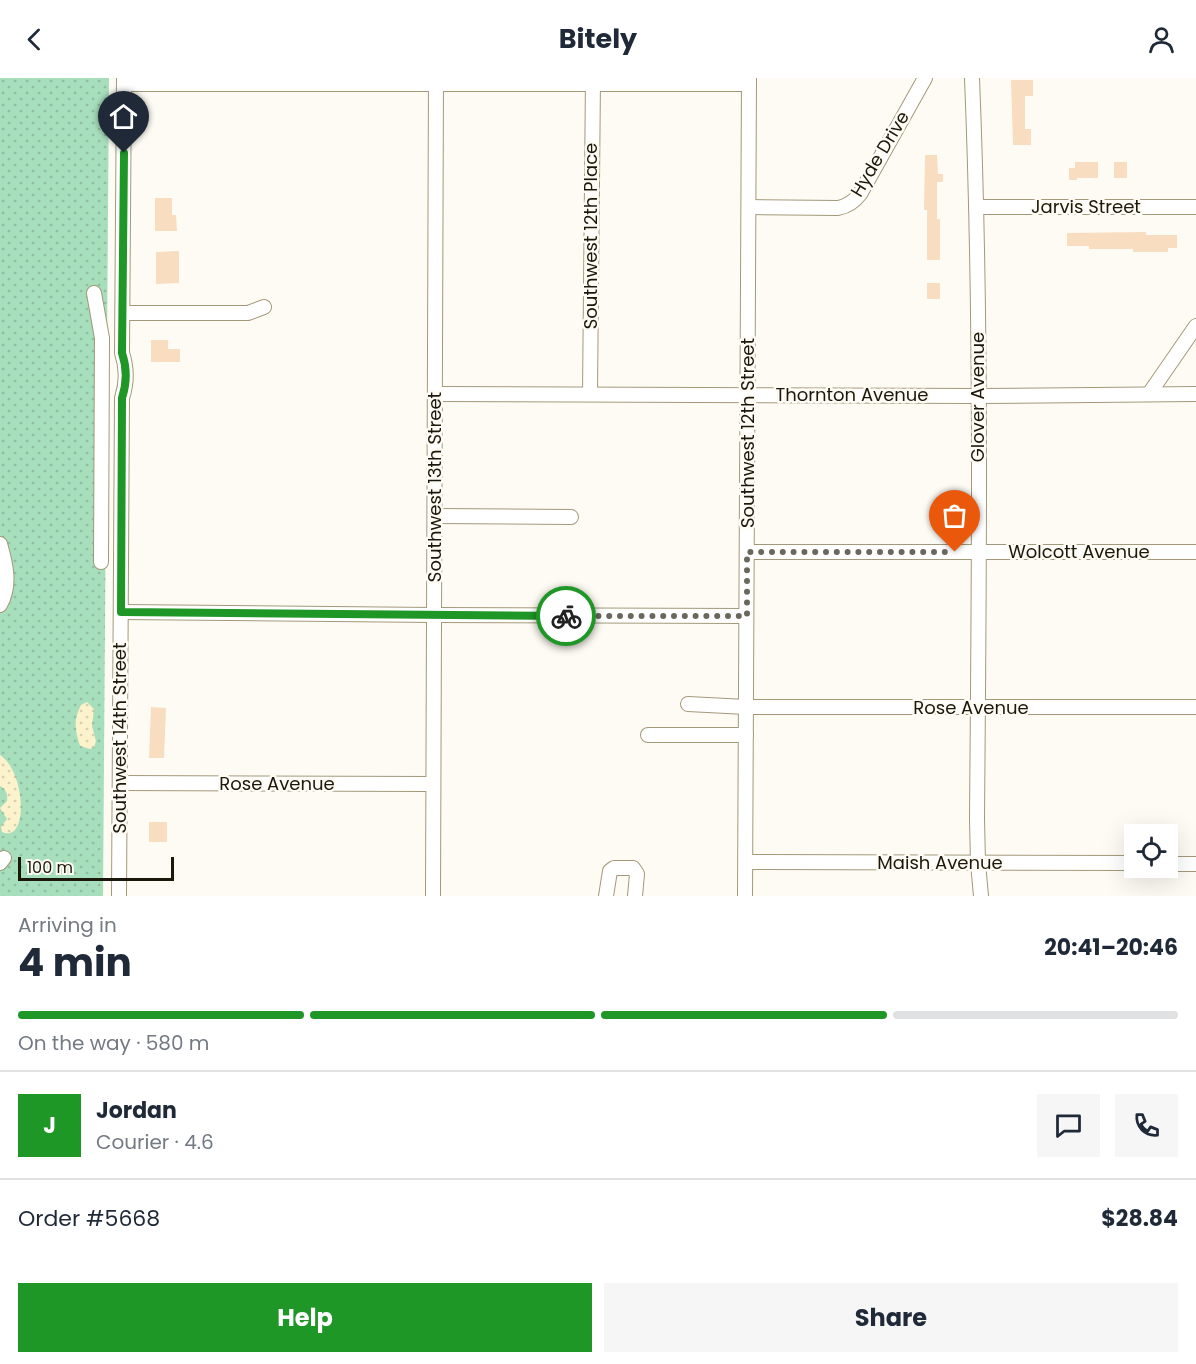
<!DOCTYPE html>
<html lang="en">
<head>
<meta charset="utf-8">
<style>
	:root { --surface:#fff; --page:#f6f6f7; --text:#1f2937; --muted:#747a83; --line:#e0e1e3; --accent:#1f9727 }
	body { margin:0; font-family:Poppins,sans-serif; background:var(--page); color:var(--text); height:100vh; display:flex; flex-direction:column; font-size:22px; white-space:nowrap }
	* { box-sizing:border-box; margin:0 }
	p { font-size:20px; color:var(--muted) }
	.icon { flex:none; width:33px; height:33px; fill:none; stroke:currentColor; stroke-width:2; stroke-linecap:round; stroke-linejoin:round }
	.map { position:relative; height:818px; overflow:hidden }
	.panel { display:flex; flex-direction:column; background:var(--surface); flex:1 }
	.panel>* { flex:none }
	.buttons { position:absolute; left:1124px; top:746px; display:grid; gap:12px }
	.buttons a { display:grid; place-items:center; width:54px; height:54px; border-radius:0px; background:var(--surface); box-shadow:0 6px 24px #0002; font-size:30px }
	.scale { position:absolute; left:18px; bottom:15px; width:156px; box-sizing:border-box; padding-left:6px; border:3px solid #1b170a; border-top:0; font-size:16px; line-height:21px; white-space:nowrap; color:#1b170a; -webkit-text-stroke:4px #fefbf5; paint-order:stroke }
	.pin { position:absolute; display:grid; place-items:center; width:51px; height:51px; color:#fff; margin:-62px -26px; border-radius:50% 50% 50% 0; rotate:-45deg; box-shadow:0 0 6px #0007 }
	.pin .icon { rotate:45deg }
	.courier { position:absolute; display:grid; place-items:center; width:60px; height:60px; margin:-30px; border:4px solid #1f9727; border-radius:50%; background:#fff; color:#222; box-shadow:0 2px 8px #0007 }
	.summary em { font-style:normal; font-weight:700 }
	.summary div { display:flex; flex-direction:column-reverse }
	.summary { display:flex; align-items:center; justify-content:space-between; height:102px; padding:0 18px }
	h1 { font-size:39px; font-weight:700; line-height:45px }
	.bar { display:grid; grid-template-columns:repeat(4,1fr); gap:9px 6px; align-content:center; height:72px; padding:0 18px }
	.bar i { height:8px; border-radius:4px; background:var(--line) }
	.bar .active { background:var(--accent) }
	.bar p { grid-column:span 4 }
	.line { display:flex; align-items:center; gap:15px; padding:0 18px; border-top:2px solid var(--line) }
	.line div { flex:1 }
	.round { display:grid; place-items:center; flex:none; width:63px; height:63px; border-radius:0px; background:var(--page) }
	.primary-button { display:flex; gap:12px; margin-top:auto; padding:12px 18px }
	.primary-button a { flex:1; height:69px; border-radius:0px; background:var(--accent); color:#fff; font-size:24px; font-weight:700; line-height:69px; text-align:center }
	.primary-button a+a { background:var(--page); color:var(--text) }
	header { display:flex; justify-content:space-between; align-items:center; height:78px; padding:0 18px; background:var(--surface); font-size:27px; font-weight:700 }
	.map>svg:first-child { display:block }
	.green { fill:url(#green-dots) }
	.sand { fill:url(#sand-dots) }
	.building { fill:#f8ddc0 }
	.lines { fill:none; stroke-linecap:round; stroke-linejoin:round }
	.minor-casing { stroke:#a39979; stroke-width:16 }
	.minor { stroke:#fff; stroke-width:14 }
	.done { stroke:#6a675c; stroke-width:6; stroke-dasharray:0 10.8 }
	.route { stroke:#1f9727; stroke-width:8 }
	.labels { text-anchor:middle; stroke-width:5; stroke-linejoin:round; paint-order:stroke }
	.street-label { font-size:18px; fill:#1b170a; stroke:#fefbf5 }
</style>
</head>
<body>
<header><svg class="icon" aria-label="back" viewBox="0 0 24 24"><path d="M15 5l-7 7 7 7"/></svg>Bitely<svg class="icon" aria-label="person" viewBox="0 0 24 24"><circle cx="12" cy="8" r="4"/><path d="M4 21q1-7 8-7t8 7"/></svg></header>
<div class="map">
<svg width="1196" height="818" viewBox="0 0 1196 818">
	<defs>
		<pattern id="green-dots" width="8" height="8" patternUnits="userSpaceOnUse" patternTransform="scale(1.5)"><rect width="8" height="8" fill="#a7debc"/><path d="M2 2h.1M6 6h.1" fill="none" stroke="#8fbea0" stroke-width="1.8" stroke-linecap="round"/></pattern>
		<pattern id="sand-dots" width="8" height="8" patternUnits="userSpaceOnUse" patternTransform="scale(1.5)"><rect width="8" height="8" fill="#fcf2cc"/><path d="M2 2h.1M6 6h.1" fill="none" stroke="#d7cfae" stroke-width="1.8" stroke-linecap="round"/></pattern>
	</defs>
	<rect width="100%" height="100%" fill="#fefbf5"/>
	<path class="green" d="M 0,0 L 109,0 L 103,818 L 0,818 Z"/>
	<g class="sand">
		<path d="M 87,624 L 94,631 L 92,648 L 96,663 L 94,669 L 90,671 L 80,668 C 75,652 73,642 81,627 Z"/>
		<path d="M 0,677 C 26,694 29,766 2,754 L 1,749 L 7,741 L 0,730 L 7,723 C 8,716 6,711 0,708 Z"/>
	</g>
	<g class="building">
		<path d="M 1011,2 L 1033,2 L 1033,18 L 1025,18 L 1025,51 L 1031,51 L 1031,67 L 1013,67 Z"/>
		<path d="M 925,77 L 937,77 L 938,96 L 943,96 L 943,104 L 937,104 L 937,141 L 940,141 L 940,182 L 927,182 L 927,132 L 924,132 Z"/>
		<path d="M 1075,84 L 1098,84 L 1098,100 L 1077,100 L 1077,102 L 1069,102 L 1069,90 L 1075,90 Z"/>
		<rect x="1114" y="84" width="13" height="16"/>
		<path d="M 155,120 L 172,120 L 172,137 L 176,137 L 177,153 L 155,153 Z"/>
		<path d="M 1146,154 L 1146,157 L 1177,157 L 1177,170 L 1168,170 L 1168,174 L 1133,174 L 1133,171 L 1089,171 L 1089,168 L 1067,168 L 1067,155 Z"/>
		<path d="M 179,173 L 179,205 L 156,206 L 156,174 Z"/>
		<rect x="927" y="205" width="13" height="16"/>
		<path d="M 151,262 L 168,262 L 168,271 L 180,271 L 180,284 L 151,284 Z"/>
		<path d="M 151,629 L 166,630 L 164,680 L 149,680 Z"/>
		<rect x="149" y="744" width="18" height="20"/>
	</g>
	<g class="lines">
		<g class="minor-casing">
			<g id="minor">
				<path d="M 972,0 C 982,247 979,494 977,741 L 978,785 L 981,818"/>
				<path d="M 124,6 L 749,6"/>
				<path d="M 749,129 L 838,130 C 848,128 854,124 860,116 L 925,0"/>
				<path d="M 976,129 L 1196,129"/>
				<path d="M 94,215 L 102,260 L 101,484"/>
				<path d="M 123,235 L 248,235 L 264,229"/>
				<path d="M 436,316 L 978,318 L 1196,316"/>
				<path d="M 590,316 L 593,0"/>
				<path d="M 1149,316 L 1196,248"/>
				<path d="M 435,438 L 571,439"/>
				<path d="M 0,466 C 6,487 11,507 0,527"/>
				<path d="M 747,474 L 1196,474"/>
				<path d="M 121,534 L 434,537 L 746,538"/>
				<path d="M 688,626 L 746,629 L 1196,629"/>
				<path d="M 648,657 L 746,657"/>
				<path d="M 120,705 L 433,706"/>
				<path d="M 746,784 L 1134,785"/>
				<path d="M 0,785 L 4,780"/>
				<path d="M 1167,786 L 1196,786"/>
				<path d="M 119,818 L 122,320 C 127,305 127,290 122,275 L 124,0"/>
				<path d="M 433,818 L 436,0"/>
				<path d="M 606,818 L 610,793 L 614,790 L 633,790 L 637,796 L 635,818"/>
				<path d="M 745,818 L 749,0"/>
			</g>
		</g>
		<use href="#minor" class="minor"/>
	</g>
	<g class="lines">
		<path class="done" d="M 566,538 L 747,538 L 747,474 L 955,474"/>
		<path class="route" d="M 124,75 L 122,275 C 127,290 127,305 122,320 L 121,534 L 566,538"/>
	</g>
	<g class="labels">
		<g class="street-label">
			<text transform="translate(880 76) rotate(-59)" y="6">Hyde Drive</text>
			<text x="1086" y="135">Jarvis Street</text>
			<text transform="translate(591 158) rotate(-90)" y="6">Southwest 12th Place</text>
			<text x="852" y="323">Thornton Avenue</text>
			<text transform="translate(978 319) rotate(-90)" y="6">Glover Avenue</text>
			<text transform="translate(748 355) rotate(-90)" y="6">Southwest 12th Street</text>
			<text transform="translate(435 409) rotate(-90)" y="6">Southwest 13th Street</text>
			<text x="1079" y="480">Wolcott Avenue</text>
			<text x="971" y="636">Rose Avenue</text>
			<text transform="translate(120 660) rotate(-90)" y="6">Southwest 14th Street</text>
			<text x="277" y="712">Rose Avenue</text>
			<text x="940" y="791">Maish Avenue</text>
		</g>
	</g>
</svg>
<div class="buttons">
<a><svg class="icon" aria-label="locate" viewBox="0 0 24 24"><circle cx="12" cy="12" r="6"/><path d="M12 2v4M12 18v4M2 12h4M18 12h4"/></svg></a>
</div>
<div class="scale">100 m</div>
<div class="pin" style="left:955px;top:474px;background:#ea580c"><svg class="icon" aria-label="bag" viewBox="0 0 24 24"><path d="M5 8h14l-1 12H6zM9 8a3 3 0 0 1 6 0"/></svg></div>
<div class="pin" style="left:124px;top:75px;background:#1f2937"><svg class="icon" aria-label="home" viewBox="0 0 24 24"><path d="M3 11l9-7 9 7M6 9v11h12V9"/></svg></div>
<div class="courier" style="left:566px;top:538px"><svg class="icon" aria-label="bike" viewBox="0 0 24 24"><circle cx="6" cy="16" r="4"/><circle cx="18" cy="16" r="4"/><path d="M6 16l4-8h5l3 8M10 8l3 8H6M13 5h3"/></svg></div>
</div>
<section class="panel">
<div class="summary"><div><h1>4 min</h1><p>Arriving in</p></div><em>20:41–20:46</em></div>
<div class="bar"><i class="active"></i><i class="active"></i><i class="active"></i><i></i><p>On the way · 580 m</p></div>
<div class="line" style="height:108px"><b class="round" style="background:var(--accent);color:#fff">J</b><div><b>Jordan</b><p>Courier · 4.6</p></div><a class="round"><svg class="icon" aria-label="chat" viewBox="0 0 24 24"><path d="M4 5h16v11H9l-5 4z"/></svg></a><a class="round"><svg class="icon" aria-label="phone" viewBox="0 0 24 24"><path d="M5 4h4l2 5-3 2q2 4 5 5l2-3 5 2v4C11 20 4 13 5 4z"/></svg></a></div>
<div class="line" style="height:78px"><div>Order #5668</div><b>$28.84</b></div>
<div class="primary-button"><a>Help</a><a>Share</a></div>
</section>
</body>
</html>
